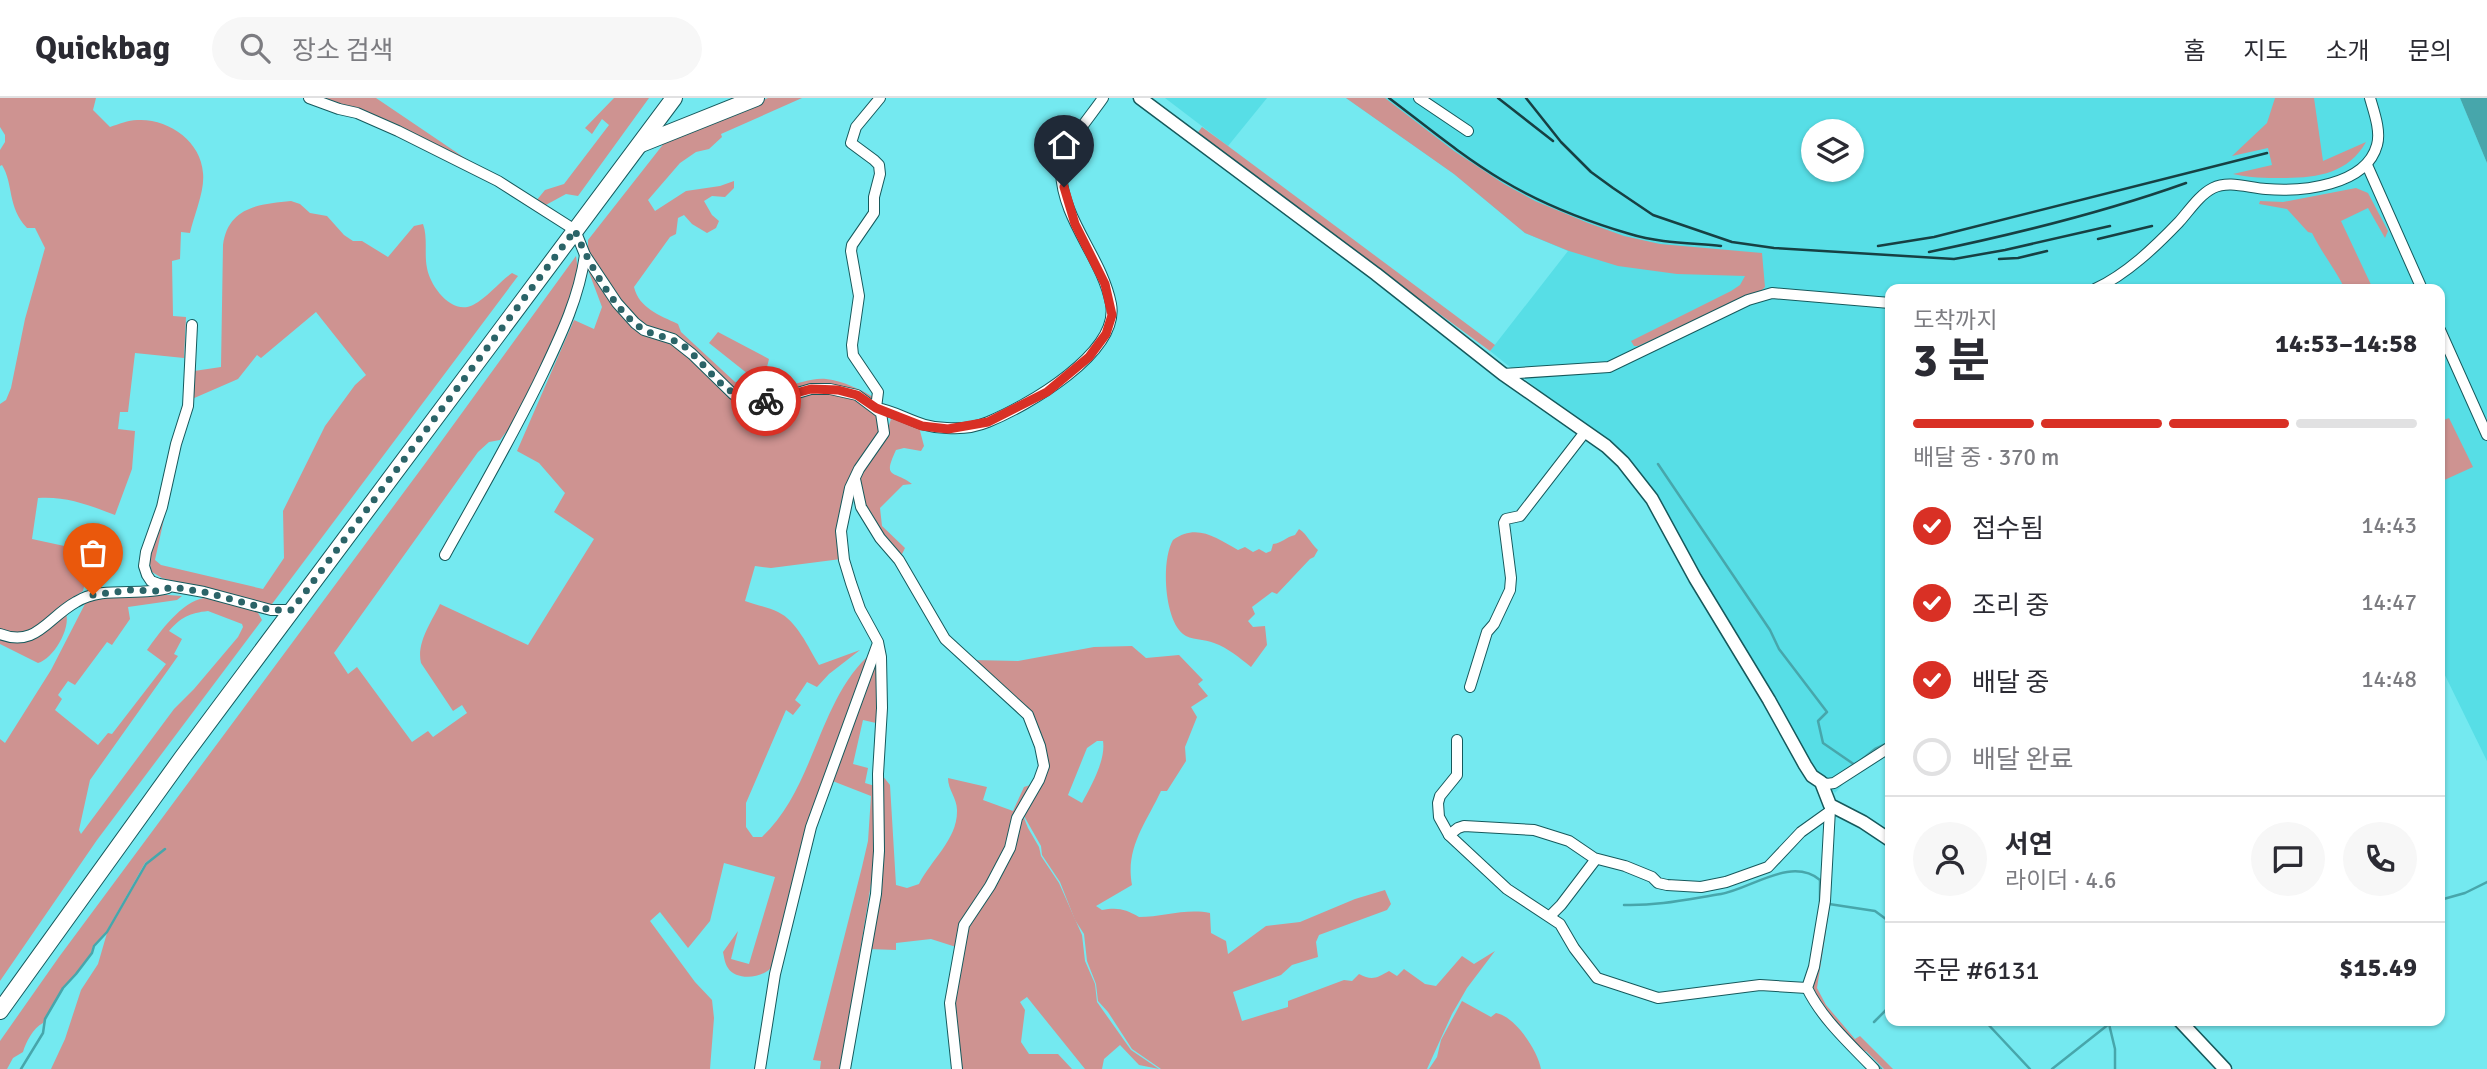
<!DOCTYPE html>
<html lang="ko">
<head>
<meta charset="utf-8">
<style>
	:root { --surface:#fff; --page:#f7f7f7; --text:#2b2b33; --muted:#7c7c81; --line:#e1e1e2; --accent:#d93025 }
	body { margin:0; font-family:Signika,"Noto Sans KR",sans-serif; background:var(--page); color:var(--text); height:100vh; display:flex; flex-direction:column; font-size:26px; white-space:nowrap }
	* { box-sizing:border-box; margin:0 }
	p { font-size:23px; color:var(--muted) }
	.icon { flex:none; width:38px; height:38px; fill:none; stroke:currentColor; stroke-width:2; stroke-linecap:round; stroke-linejoin:round }
	.map { position:relative; flex:1; overflow:hidden }
	.details { position:absolute; left:1885px; top:186px; width:560px; height:742px; display:flex; flex-direction:column; background:var(--surface); border-radius:14px; box-shadow:0 2px 5px #0004 }
	.details>* { flex:none }
	.tools { position:absolute; left:1801px; top:21px; display:grid; gap:14px }
	.tools a { display:grid; place-items:center; width:63px; height:63px; border-radius:50%; background:var(--surface); box-shadow:0 2px 5px #0004; font-size:35px }
	.pin { position:absolute; display:grid; place-items:center; width:60px; height:60px; color:#fff; margin:-72px -30px; border-radius:50% 50% 50% 0; rotate:-45deg; box-shadow:0 0 7px #0007 }
	.pin .icon { rotate:45deg }
	.courier { position:absolute; display:grid; place-items:center; width:70px; height:70px; margin:-35px; border:5px solid #d93025; border-radius:50%; background:#fff; color:#222; box-shadow:0 2px 9px #0007 }
	.summary em { font-style:normal; font-weight:700 }
	.summary div { display:flex; flex-direction:column-reverse }
	.summary { display:flex; align-items:center; justify-content:space-between; height:119px; padding:0 28px }
	h1 { font-size:46px; font-weight:700; line-height:52px }
	.bar { display:grid; grid-template-columns:repeat(4,1fr); gap:10px 7px; align-content:center; height:84px; padding:0 28px }
	.bar i { height:9px; border-radius:5px; background:var(--line) }
	.bar .current { background:var(--accent) }
	.bar p { grid-column:span 4 }
	.line { display:flex; align-items:center; gap:18px; padding:0 28px; border-top:2px solid var(--line) }
	.line div { flex:1 }
	.round { display:grid; place-items:center; flex:none; width:74px; height:74px; border-radius:37px; background:var(--page) }
	ol { padding:0 28px; list-style:none }
	li { display:flex; align-items:center; gap:21px; height:77px }
	li p { margin-inline-start:auto }
	li .icon { padding:7px; border-radius:50%; background:var(--accent); color:#fff; stroke-width:4 }
	li:last-child { color:var(--muted) }
	li i { width:38px; height:38px; border:4px solid var(--line); border-radius:50% }
	header { display:flex; align-items:center; gap:42px; box-sizing:border-box; height:98px; padding:0 35px; background:var(--surface); border-bottom:2px solid var(--line) }
	header strong { font-size:33px }
	nav { display:flex; gap:38px; margin-inline-start:auto; font-size:24px }
	.search { width:490px; height:63px; background:var(--page); display:flex; align-items:center; gap:18px; box-sizing:border-box; padding:0 24px; border-radius:38px; color:var(--muted); font-size:26px }
	.map>svg:first-child { display:block }
	.built { fill:#57dee6; fill-rule:evenodd }
	.green { fill:#ce9391; fill-rule:evenodd }
	.water { fill:#47a6ab }
	.lines { fill:none; stroke-linecap:round; stroke-linejoin:round }
	.stream { stroke:#47a6ab; stroke-width:2.5 }
	.minor-casing { stroke:#16595c; stroke-width:12 }
	.tertiary-casing { stroke:#16595c; stroke-width:15 }
	.trunk-casing { stroke:#16595c; stroke-width:18 }
	.minor { stroke:#fff; stroke-width:10 }
	.tertiary { stroke:#fff; stroke-width:12 }
	.trunk { stroke:#fff; stroke-width:16 }
	.rail { stroke:#174043; stroke-width:2.5 }
	.done { stroke:#2b6468; stroke-width:7; stroke-dasharray:0 12.6 }
	.route { stroke:#d93025; stroke-width:9 }
</style>
</head>
<body>
<header>
<strong>Quickbag</strong>
<div class="search"><svg class="icon" aria-label="search" viewBox="0 0 24 24"><circle cx="10" cy="10" r="6"/><path d="M15 15l6 6"/></svg>장소 검색</div>
<nav><a>홈</a><a>지도</a><a>소개</a><a>문의</a></nav>
</header>
<div class="map">
<svg width="2487" height="971" viewBox="0 0 2487 971">
	<rect width="100%" height="100%" fill="#74e9f0"/>
	<g class="built">
		<path d="M 1165,0 L 1267,0 L 1228,48 Z"/>
		<path d="M 1346,0 L 2460,0 L 2487,65 L 2487,663 L 2440,567 L 2440,191 L 1890,191 L 1890,653 L 1849,680 L 1835,695 L 1813,670 L 1770,590 L 1696,467 L 1629,364 L 1490,253 L 1568,153 L 1525,135 L 1454,76 ZM 1813,33 L 1852,33 L 1852,72 L 1813,72 Z"/>
	</g>
	<g class="green">
		<path d="M 0,0 L 96,0 L 93,12 L 110,29 C 119,26 128,22 137,22 C 168,20 201,43 203,75 C 205,93 194,117 190,135 L 181,134 L 180,161 L 172,163 L 173,218 L 186,219 L 184,260 L 135,255 L 128,314 L 120,314 L 118,331 L 135,333 L 132,371 L 115,417 C 89,407 66,398 38,400 L 32,441 L 92,454 L 83,493 L 60,508 L 34,533 L 20,538 L 0,531 L 0,306 L 6,302 L 11,290 L 25,221 L 45,150 L 35,130 L 27,130 C 7,109 14,87 2,67 L 0,68 L 0,52 L 5,44 L 5,37 L 0,29 Z"/>
		<path d="M 319,0 L 376,0 L 478,69 L 343,7 Z"/>
		<path d="M 614,0 L 649,0 L 578,98 L 566,96 L 544,108 L 536,103 L 545,92 L 564,86 L 609,27 L 602,21 L 592,36 L 585,30 Z"/>
		<path d="M 768,0 L 802,0 L 721,36 L 722,39 L 709,51 L 696,54 L 680,65 L 648,102 L 655,113 L 686,93 L 720,88 L 734,83 L 734,90 L 725,99 L 712,98 L 704,103 L 712,117 L 719,123 L 716,130 L 707,135 L 692,126 L 684,117 L 678,120 L 676,136 L 670,139 L 634,189 C 639,210 659,217 678,226 L 681,234 L 735,284 L 744,286 L 748,276 L 709,245 L 718,234 L 769,261 L 766,273 L 767,283 C 786,295 805,279 826,281 C 844,283 861,292 877,301 L 875,305 L 844,290 L 820,285 L 772,297 L 754,298 L 738,295 L 682,241 L 645,228 L 627,211 L 588,153 L 588,142 L 665,44 Z"/>
		<path d="M 1346,0 L 1385,0 L 1454,53 L 1504,86 L 1535,103 L 1588,125 L 1624,138 L 1660,146 L 1762,155 L 1765,189 L 1761,193 L 1638,248 L 1634,248 L 1631,243 L 1731,193 L 1740,187 L 1745,178 L 1677,176 L 1618,168 L 1569,153 L 1525,135 L 1454,76 Z"/>
		<path d="M 2275,0 L 2314,0 L 2323,63 L 2366,44 C 2348,76 2316,80 2282,80 C 2265,80 2250,80 2233,76 L 2272,67 L 2268,50 L 2232,58 L 2267,25 Z"/>
		<path d="M 1202,29 L 1228,48 L 1495,247 L 1490,253 L 1196,37 Z"/>
		<path d="M 2356,90 L 2368,95 L 2388,133 L 2385,140 L 2368,110 L 2341,123 L 2373,191 L 2345,191 C 2335,171 2322,155 2312,135 L 2308,134 L 2287,111 L 2259,106 L 2260,103 L 2283,104 Z"/>
		<path d="M 291,103 L 300,106 L 310,115 L 327,118 L 344,137 L 353,143 L 362,143 L 388,159 L 414,128 L 423,126 C 428,140 424,156 427,170 C 430,188 452,218 473,207 C 488,199 499,184 512,175 L 518,178 L 272,506 L 265,506 L 162,480 L 152,474 L 149,462 L 171,389 L 155,462 L 161,467 L 263,491 L 284,460 L 283,413 L 325,328 L 355,287 L 366,277 L 316,214 L 261,260 L 257,257 L 238,281 L 192,301 L 194,273 L 221,269 L 223,147 C 228,109 259,106 291,103 Z"/>
		<path d="M 576,158 L 578,173 L 574,191 L 550,249 L 513,325 L 500,342 L 489,344 L 478,354 L 334,555 L 348,576 L 357,569 L 412,644 L 428,633 L 433,639 L 467,615 L 462,607 L 453,613 L 421,565 C 416,545 432,523 440,506 L 528,547 L 594,441 L 554,414 L 565,395 L 539,365 L 517,353 L 574,222 L 594,231 L 602,209 L 587,169 L 621,215 L 672,243 L 738,303 L 818,292 L 853,299 L 877,317 L 880,329 L 879,335 L 858,367 L 841,461 L 771,470 L 755,468 L 745,503 C 755,507 768,509 778,514 C 797,523 808,549 819,567 L 860,552 L 829,576 L 817,589 L 807,584 L 795,602 L 801,607 L 793,617 L 786,612 L 746,705 L 746,729 L 753,739 L 762,739 C 814,690 818,606 867,559 L 773,867 C 766,880 737,884 728,870 C 725,866 724,859 723,854 L 738,833 L 731,861 L 749,866 L 775,779 L 724,765 L 710,823 L 688,850 L 660,814 L 650,823 L 695,884 L 712,902 L 714,920 L 710,971 L 51,971 L 65,941 L 81,892 L 98,866 L 107,835 L 147,766 L 167,749 L 145,765 L 106,834 L 93,848 L 91,855 L 76,876 L 63,889 L 43,925 C 33,930 26,944 23,954 L 13,960 L 7,971 L 0,971 L 0,943 L 59,859 L 427,363 Z"/>
		<path d="M 2449,320 L 2473,369 L 2440,384 L 2440,321 L 2441,323 Z"/>
		<path d="M 891,321 L 919,329 L 924,348 L 921,353 L 904,350 L 896,352 C 882,382 894,372 912,386 L 903,387 L 880,410 L 882,428 L 905,450 L 900,460 L 864,409 L 860,389 L 861,376 L 887,334 Z"/>
		<path d="M 1299,431 C 1308,437 1310,445 1318,452 L 1314,459 L 1310,461 L 1277,496 L 1272,494 L 1252,509 L 1255,516 L 1248,523 L 1253,529 L 1265,528 L 1267,547 L 1251,569 C 1240,560 1228,550 1214,545 C 1205,541 1190,542 1183,536 C 1164,521 1161,462 1173,442 C 1197,425 1216,440 1238,452 L 1245,449 L 1253,454 L 1259,451 L 1266,455 L 1271,453 L 1273,446 C 1282,445 1286,439 1295,437 Z"/>
		<path d="M 142,495 L 182,498 L 177,502 L 128,509 L 130,521 L 112,547 L 107,544 L 75,587 L 68,583 L 58,597 L 62,601 L 55,612 L 98,647 L 108,635 L 112,636 L 166,566 L 147,552 C 159,535 182,503 204,500 C 217,499 244,509 257,513 L 262,522 L 97,742 L 0,883 L 0,641 L 5,645 L 51,572 L 87,502 ZM 208,513 L 242,526 L 243,529 L 238,539 L 194,591 L 174,611 L 81,736 L 79,732 L 90,682 L 178,558 L 174,556 L 182,541 L 169,533 C 181,519 190,515 208,513 Z"/>
		<path d="M 66,515 C 71,531 53,561 38,565 L 0,546 L 0,538 C 26,554 46,531 66,515 Z"/>
		<path d="M 1132,548 L 1146,560 L 1179,557 L 1203,582 L 1198,586 L 1208,598 L 1191,609 L 1197,619 L 1185,649 L 1186,663 L 1167,693 L 1161,693 C 1146,725 1125,750 1132,787 L 1096,808 L 1102,812 C 1117,809 1126,811 1139,819 C 1163,819 1186,810 1210,815 L 1211,835 L 1226,843 L 1228,856 L 1266,828 L 1300,824 L 1355,801 L 1385,792 L 1391,806 L 1387,812 L 1319,837 L 1316,844 L 1318,859 L 1292,867 L 1281,877 L 1233,894 L 1242,923 L 1288,909 L 1288,903 L 1344,882 L 1352,883 L 1359,876 C 1372,883 1377,880 1389,873 L 1397,878 L 1404,871 L 1425,886 L 1436,888 L 1462,858 L 1474,866 L 1495,853 L 1467,890 L 1452,916 L 1427,971 L 1161,971 L 1132,951 L 1108,914 L 1098,903 L 1096,886 L 1087,863 L 1084,836 L 1075,822 L 1060,784 L 1042,757 L 1041,748 L 1024,718 L 1024,711 L 1041,683 L 1036,627 L 972,562 L 1018,563 L 1094,549 ZM 1097,643 L 1103,643 C 1106,662 1091,688 1082,705 L 1068,697 L 1087,650 Z"/>
		<path d="M 874,562 L 878,563 L 876,625 L 863,622 L 853,666 L 868,670 L 865,685 L 875,688 L 874,767 L 841,971 L 820,971 L 821,963 L 813,962 L 862,769 L 868,743 L 871,698 L 830,682 Z"/>
		<path d="M 882,677 L 890,687 L 896,787 L 907,790 L 919,786 C 931,762 958,741 957,712 C 957,700 948,692 948,680 L 987,689 L 983,702 L 1013,713 L 1024,689 L 1033,686 L 1010,744 L 956,849 L 931,841 L 896,845 L 896,852 L 869,851 Z"/>
		<path d="M 1022,715 L 1028,730 L 1039,749 L 1041,758 L 1059,785 L 1082,837 L 1085,863 L 1095,886 L 1097,904 L 1131,952 L 1159,971 L 1139,967 L 1120,947 L 1104,961 L 1102,971 L 1085,971 L 1027,899 L 1020,904 L 1025,912 L 1021,944 L 1029,956 L 1058,956 L 1072,971 L 959,971 L 952,908 L 963,832 L 978,811 Z"/>
		<path d="M 1827,808 L 1830,808 L 1817,890 L 1826,907 L 1855,941 L 1860,938 L 1893,971 L 1884,971 L 1866,953 L 1861,957 L 1811,892 Z"/>
		<path d="M 1462,903 L 1491,919 L 1496,915 C 1515,918 1538,953 1541,971 L 1429,971 L 1437,959 L 1441,942 Z"/>
	</g>
	<path class="water" d="M 2460,0 L 2487,0 L 2487,65 Z"/>
	<g class="lines">
		<g class="stream">
			<path d="M 1658,366 L 1770,532 L 1779,551 L 1827,614 L 1818,623 L 1823,645 L 1855,667"/>
			<path d="M 1860,663 L 1875,651 L 1890,644"/>
			<path d="M 2440,802 L 2465,795 L 2487,784"/>
			<path d="M 1829,806 L 1875,813 L 1890,824"/>
			<path d="M 1624,807 C 1658,808 1689,801 1721,796 C 1751,791 1791,758 1820,782 L 1820,804"/>
			<path d="M 1984,922 L 2030,971"/>
			<path d="M 1874,924 L 1890,908"/>
			<path d="M 2109,926 L 2115,951 L 2115,971"/>
			<path d="M 1865,955 L 1881,971"/>
			<path d="M 21,971 L 43,935 L 45,921 L 63,890 L 76,876 L 92,855 L 94,848 L 107,834 L 146,766 L 165,751"/>
			<path d="M 2052,971 L 2109,926"/>
		</g>
		<g class="minor-casing">
			<g id="minor">
				<path d="M 309,0 L 339,11 L 357,15 L 398,33 L 498,83 L 575,132 L 585,157 L 617,205 L 635,225 L 644,232 L 673,241 L 692,256 L 733,296 L 748,303 L 758,304 L 777,301 L 811,291 L 830,291 L 857,297 L 881,315 L 884,335 L 859,371 L 850,390 L 841,433 L 844,462 L 851,485 L 860,511 L 878,544 L 881,559 L 882,610 L 878,676 L 879,753 L 876,796 L 845,971"/>
				<path d="M 880,0 L 856,29 L 851,45 L 874,62 L 879,67 L 880,76 L 874,99 L 874,115 L 852,147 L 851,153 L 859,198 L 852,247 L 853,257 L 878,294 L 876,310 C 902,314 917,330 947,330 C 960,331 976,329 988,324 C 1027,308 1120,255 1111,206 C 1102,159 1062,122 1061,73 C 1061,51 1091,18 1103,0"/>
				<path d="M 1419,0 L 1468,33"/>
				<path d="M 2367,67 L 2422,191"/>
				<path d="M 2095,191 C 2127,176 2155,149 2179,124 C 2189,113 2199,97 2213,90 C 2229,82 2249,90 2266,91 C 2301,94 2366,88 2377,47 C 2381,33 2374,14 2370,0"/>
				<path d="M 192,227 L 188,308 L 176,346 L 162,409 L 146,454 L 144,468 L 147,477 L 151,483 L 159,486 L 204,494 L 271,512 L 292,512"/>
				<path d="M 2440,232 L 2487,337"/>
				<path d="M 1503,276 L 1609,269 L 1748,202 L 1772,195 L 1890,205"/>
				<path d="M 855,381 L 861,409 L 880,440 L 899,462 L 945,541 L 1028,617 L 1040,648 L 1044,668 L 1039,682 L 1017,720 L 1010,750 L 990,788 L 964,827 L 950,905 L 957,971"/>
				<path d="M 445,457 C 479,396 514,336 544,273 C 562,235 579,199 585,157"/>
				<path d="M 0,536 C 36,550 47,520 76,504 C 104,487 138,499 168,490"/>
				<path d="M 1470,589 L 1487,534 L 1494,526 L 1510,492 L 1511,480 L 1504,425 L 1506,421 L 1520,418 L 1585,334"/>
				<path d="M 1457,642 L 1457,677 L 1440,698 L 1438,705 L 1439,719 L 1449,737 L 1507,791 L 1560,826 L 1574,850 L 1597,880 L 1658,900 L 1760,887 L 1807,890"/>
				<path d="M 1821,684 L 1827,686 L 1834,685 L 1890,649"/>
				<path d="M 1830,711 L 1825,803 L 1814,869 L 1807,890 C 1822,921 1850,946 1874,971"/>
				<path d="M 1449,737 L 1458,730 L 1464,728 L 1534,732 L 1569,743 L 1594,760 L 1625,768 L 1652,779 L 1658,785 L 1667,787 L 1701,789 L 1726,784 L 1768,769 L 1801,734 L 1829,714"/>
				<path d="M 1550,818 L 1561,807 L 1596,761"/>
				<path d="M 760,971 L 775,876 L 811,729 L 878,545"/>
			</g>
		</g>
		<g class="tertiary-casing">
			<g id="tertiary">
				<path d="M 1140,0 L 1376,176 L 1503,276 L 1606,348 L 1623,364 L 1652,401 L 1695,480 L 1769,602 L 1805,667 L 1812,678 L 1821,684 L 1830,707 L 1863,724 L 1890,742"/>
				<path d="M 2179,922 L 2225,971"/>
			</g>
		</g>
		<g class="trunk-casing">
			<g id="trunk">
				<path d="M 641,46 L 756,0"/>
				<path d="M 0,913 L 182,660 L 674,0"/>
			</g>
		</g>
		<use href="#minor" class="minor"/>
		<use href="#tertiary" class="tertiary"/>
		<use href="#trunk" class="trunk"/>
		<g class="rail">
			<path d="M 1389,0 C 1426,28 1462,58 1502,82 C 1542,106 1586,123 1630,136 C 1659,145 1691,145 1721,148"/>
			<path d="M 1498,0 L 1553,43"/>
			<path d="M 1526,0 L 1561,44 L 1591,74 L 1613,90 L 1653,117 L 1732,144 L 1774,150 L 1954,161 L 2005,152 L 2110,128"/>
			<path d="M 2098,141 L 2152,128"/>
			<path d="M 1878,148 L 1934,139 L 2267,55"/>
			<path d="M 1929,154 C 2016,136 2102,115 2186,85"/>
			<path d="M 1999,161 L 2018,160 L 2047,153"/>
		</g>
	</g>
	<g class="lines">
		<path class="done" d="M 93,497 L 131,492 L 158,493 L 172,489 L 204,494 L 271,512 L 292,512 L 575,132 C 586,161 615,213 641,230 C 655,239 671,238 685,249 C 711,271 728,306 766,303"/>
		<path class="route" d="M 766,303 L 811,291 L 838,292 L 857,297 L 876,310 L 922,328 L 948,331 L 988,324 L 1047,294 L 1089,259 L 1106,236 L 1112,217 L 1105,186 L 1075,126 L 1064,89"/>
	</g>
</svg>
<div class="tools">
<a><svg class="icon" aria-label="layers" viewBox="0 0 24 24"><path d="M12 4l9 5-9 5-9-5zM3 14l9 5 9-5"/></svg></a>
</div>
<div class="pin" style="left:93px;top:497px;background:#ea580c"><svg class="icon" aria-label="bag" viewBox="0 0 24 24"><path d="M5 8h14l-1 12H6zM9 8a3 3 0 0 1 6 0"/></svg></div>
<div class="pin" style="left:1064px;top:89px;background:#1f2937"><svg class="icon" aria-label="home" viewBox="0 0 24 24"><path d="M3 11l9-7 9 7M6 9v11h12V9"/></svg></div>
<div class="courier" style="left:766px;top:303px"><svg class="icon" aria-label="bike" viewBox="0 0 24 24"><circle cx="6" cy="16" r="4"/><circle cx="18" cy="16" r="4"/><path d="M6 16l4-8h5l3 8M10 8l3 8H6M13 5h3"/></svg></div>
<section class="details">
<div class="summary"><div><h1>3 분</h1><p>도착까지</p></div><em>14:53–14:58</em></div>
<div class="bar"><i class="current"></i><i class="current"></i><i class="current"></i><i></i><p>배달 중 · 370 m</p></div>
<ol>
<li><svg class="icon" aria-label="check" viewBox="0 0 24 24"><path d="M5 12l5 5 9-10"/></svg>접수됨<p>14:43</p></li>
<li><svg class="icon" aria-label="check" viewBox="0 0 24 24"><path d="M5 12l5 5 9-10"/></svg>조리 중<p>14:47</p></li>
<li><svg class="icon" aria-label="check" viewBox="0 0 24 24"><path d="M5 12l5 5 9-10"/></svg>배달 중<p>14:48</p></li>
<li><i></i>배달 완료</li>
</ol>
<div class="line" style="height:126px"><a class="round"><svg class="icon" aria-label="person" viewBox="0 0 24 24"><circle cx="12" cy="8" r="4"/><path d="M4 21q1-7 8-7t8 7"/></svg></a><div><b>서연</b><p>라이더 · 4.6</p></div><a class="round"><svg class="icon" aria-label="chat" viewBox="0 0 24 24"><path d="M4 5h16v11H9l-5 4z"/></svg></a><a class="round"><svg class="icon" aria-label="phone" viewBox="0 0 24 24"><path d="M5 4h4l2 5-3 2q2 4 5 5l2-3 5 2v4C11 20 4 13 5 4z"/></svg></a></div>
<div class="line" style="height:91px"><div>주문 #6131</div><b>$15.49</b></div>
</section>
</div>
</body>
</html>
